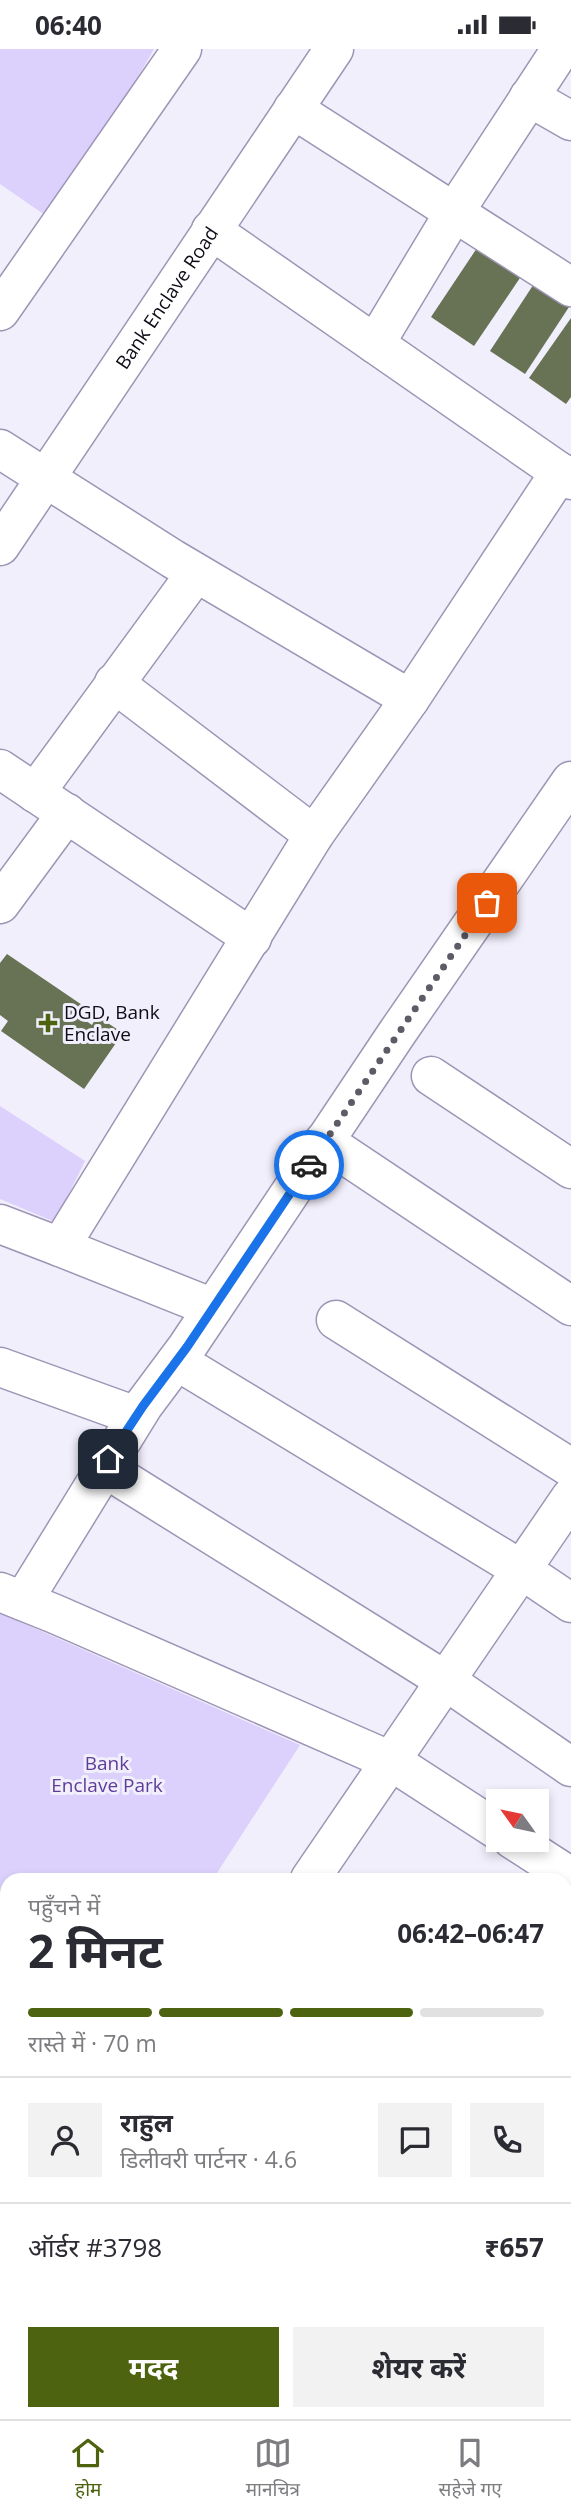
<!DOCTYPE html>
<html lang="hi">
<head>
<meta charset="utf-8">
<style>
	:root { --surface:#fff; --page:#f2f2f3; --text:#2b2b33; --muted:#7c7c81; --line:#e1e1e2; --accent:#4d630f }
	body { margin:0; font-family:"Open Sans","Noto Sans Devanagari",sans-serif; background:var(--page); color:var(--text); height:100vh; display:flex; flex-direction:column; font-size:26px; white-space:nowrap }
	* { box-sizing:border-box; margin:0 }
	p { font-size:23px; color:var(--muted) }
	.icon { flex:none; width:38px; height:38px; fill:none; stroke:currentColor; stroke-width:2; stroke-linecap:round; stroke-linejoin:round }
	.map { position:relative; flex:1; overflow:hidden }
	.side { position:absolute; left:0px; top:1824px; width:572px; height:548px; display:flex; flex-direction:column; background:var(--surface); border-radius:21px 21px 0 0; box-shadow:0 4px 10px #0003 }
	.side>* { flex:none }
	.needle { width:46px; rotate:303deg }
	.tools { position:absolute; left:486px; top:1740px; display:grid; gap:14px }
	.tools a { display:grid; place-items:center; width:63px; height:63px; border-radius:0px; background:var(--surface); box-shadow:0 4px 10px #0003; font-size:35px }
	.pin { position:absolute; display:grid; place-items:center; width:60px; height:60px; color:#fff; margin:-30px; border-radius:14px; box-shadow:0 4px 10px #0006 }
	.courier { position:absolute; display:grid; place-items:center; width:70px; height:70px; margin:-35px; border:5px solid #1a73e8; border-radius:50%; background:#fff; color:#222; box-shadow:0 2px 9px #0007 }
	.head em { font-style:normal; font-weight:700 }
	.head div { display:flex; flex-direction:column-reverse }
	.head { display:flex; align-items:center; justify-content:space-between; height:119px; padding:0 28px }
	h1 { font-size:46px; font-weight:700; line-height:52px }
	.bar { display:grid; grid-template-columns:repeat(4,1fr); gap:10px 7px; align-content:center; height:84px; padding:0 28px }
	.bar i { height:9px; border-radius:5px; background:var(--line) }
	.bar .active { background:var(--accent) }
	.bar p { grid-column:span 4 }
	.line { display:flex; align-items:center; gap:18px; padding:0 28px; border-top:2px solid var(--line) }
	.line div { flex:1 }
	.round { display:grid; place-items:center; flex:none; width:74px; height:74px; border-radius:0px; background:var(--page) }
	.primary-button { display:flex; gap:14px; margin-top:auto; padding:14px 28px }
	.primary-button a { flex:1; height:80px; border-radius:0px; background:var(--accent); color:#fff; font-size:28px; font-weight:700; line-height:80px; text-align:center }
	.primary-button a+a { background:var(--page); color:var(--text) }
	.status { display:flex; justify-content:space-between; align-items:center; height:49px; padding:0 35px; background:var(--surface); direction:ltr }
	.status svg { height:19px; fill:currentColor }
	.dock { display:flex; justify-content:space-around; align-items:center; height:98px; border-top:2px solid var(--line); background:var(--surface); font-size:19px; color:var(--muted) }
	.dock a { display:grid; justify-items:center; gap:4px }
	.dock .active { color:var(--accent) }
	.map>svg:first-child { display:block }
	.green { fill:#dbd1fc }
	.building { fill:#687355 }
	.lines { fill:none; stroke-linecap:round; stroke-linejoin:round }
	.minor-casing { stroke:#9d95b5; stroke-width:41 }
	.minor { stroke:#fff; stroke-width:38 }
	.done { stroke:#5e5b67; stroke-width:7; stroke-dasharray:0 12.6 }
	.route { stroke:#1a73e8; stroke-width:9 }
	.poi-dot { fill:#4d630f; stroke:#f2effc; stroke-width:2.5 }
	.labels { text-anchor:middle; stroke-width:6; stroke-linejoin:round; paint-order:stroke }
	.street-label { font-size:19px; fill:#0f0c17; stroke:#f2effc }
	.poi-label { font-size:19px; fill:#0f0c17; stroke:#f2effc; text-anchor:start }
	.park-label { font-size:19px; fill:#5e3d9a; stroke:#f2effc }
</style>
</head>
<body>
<div class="status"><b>06:40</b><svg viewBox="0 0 49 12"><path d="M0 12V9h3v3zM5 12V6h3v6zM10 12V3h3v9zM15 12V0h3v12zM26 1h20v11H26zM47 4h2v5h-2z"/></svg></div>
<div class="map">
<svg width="571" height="2370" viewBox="0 0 571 2370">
	<rect width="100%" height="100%" fill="#f2effc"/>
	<g class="green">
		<path d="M 0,0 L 154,0 L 55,173 L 0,135 Z"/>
		<path d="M 0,1057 L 85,1112 L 55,1173 L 0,1150 Z"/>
		<path d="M 0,1564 L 300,1696 L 213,1830 L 7,1830 L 7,1856 L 0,1851 Z"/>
	</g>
	<g class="building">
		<path d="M 485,187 L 528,217 L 474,297 L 431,268 Z"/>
		<path d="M 541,224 L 571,255 L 525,325 L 490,302 Z"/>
		<path d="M 571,269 L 571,348 L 566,355 L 529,329 Z"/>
		<path d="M 7,905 L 88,960 L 82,969 L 92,976 L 97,967 L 123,984 L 84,1040 L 1,982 L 8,972 L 0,966 L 0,914 Z"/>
	</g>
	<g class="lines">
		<g class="minor-casing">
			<g id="minor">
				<path d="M 529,48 L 571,72"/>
				<path d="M 293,60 L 571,238"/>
				<path d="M 211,181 L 571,431"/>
				<path d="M 0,262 L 182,0"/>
				<path d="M 375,295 L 455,162 L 561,0"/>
				<path d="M 0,400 L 173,510 L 410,650"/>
				<path id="s1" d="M 0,497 L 334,0"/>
				<path d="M 114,634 L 314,786"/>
				<path d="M 0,720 L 252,889"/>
				<path d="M 35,744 L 196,524"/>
				<path d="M 0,855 L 67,764"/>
				<path d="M 431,1027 L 571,1120"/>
				<path d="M 324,1092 L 571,1257"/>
				<path d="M 0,1175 L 60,1198 L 314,786 L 410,650 L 560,423"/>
				<path d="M 60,1198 L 213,1259"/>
				<path d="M 336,1271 L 571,1419"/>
				<path d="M 177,1312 L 522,1521 L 571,1554"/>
				<path d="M 0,1318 L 136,1367"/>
				<path d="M 103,1418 L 446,1632 L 571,1718"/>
				<path d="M 0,1543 L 55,1565 L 391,1712 L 499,1782"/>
				<path d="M 23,1552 L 143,1357 L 187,1298 L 397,984 L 571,732"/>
				<path d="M 512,1790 L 571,1828"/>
				<path d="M 310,1830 L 571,1448"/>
				<path d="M 565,1951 L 571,1943"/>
				<path d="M 0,1987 L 7,1992"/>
				<path d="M 565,2157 L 571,2161"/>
				<path d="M 0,2278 L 7,2268"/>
				<path d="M 565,2313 L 571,2317"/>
				<path d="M 263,2370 L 267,2364"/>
			</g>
		</g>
		<use href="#minor" class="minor"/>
	</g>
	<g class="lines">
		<path class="done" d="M 309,1116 L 487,854"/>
		<path class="route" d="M 108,1410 L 143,1357 L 187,1298 L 309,1116"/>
	</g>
	<path class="poi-dot" d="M44.5 963.5h7v7h7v7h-7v7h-7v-7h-7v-7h7z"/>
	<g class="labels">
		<g class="street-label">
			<text dy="7" stroke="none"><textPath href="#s1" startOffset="299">Bank Enclave Road</textPath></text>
		</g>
		<g class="poi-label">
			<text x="64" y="970">DGD, Bank<tspan x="64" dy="22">Enclave</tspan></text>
		</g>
		<g class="park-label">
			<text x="107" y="1721">Bank<tspan x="107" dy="22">Enclave Park</tspan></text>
		</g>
	</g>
</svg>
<div class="tools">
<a><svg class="needle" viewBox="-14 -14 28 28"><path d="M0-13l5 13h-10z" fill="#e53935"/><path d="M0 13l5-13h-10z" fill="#7c7c81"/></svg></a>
</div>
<div class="pin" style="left:487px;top:854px;background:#ea580c"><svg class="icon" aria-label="bag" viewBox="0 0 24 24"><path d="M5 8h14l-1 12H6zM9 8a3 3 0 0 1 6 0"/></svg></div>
<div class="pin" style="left:108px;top:1410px;background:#1f2937"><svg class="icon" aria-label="home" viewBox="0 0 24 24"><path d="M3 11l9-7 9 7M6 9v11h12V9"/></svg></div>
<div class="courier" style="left:309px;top:1116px"><svg class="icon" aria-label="car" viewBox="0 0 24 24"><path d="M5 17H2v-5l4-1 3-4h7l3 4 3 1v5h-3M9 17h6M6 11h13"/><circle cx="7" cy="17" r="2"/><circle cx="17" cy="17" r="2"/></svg></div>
<section class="side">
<div class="head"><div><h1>2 मिनट</h1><p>पहुँचने में</p></div><em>06:42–06:47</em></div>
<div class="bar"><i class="active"></i><i class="active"></i><i class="active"></i><i></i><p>रास्ते में · 70 m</p></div>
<div class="line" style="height:126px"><a class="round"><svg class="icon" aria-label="person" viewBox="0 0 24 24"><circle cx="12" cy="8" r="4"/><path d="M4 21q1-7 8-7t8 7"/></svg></a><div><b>राहुल</b><p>डिलीवरी पार्टनर · 4.6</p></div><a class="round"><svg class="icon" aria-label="chat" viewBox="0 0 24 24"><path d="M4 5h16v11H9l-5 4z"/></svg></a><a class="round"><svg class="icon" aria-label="phone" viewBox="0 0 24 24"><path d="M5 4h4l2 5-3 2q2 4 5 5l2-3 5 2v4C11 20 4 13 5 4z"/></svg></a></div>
<div class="line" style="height:91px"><div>ऑर्डर #3798</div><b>₹657</b></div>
<div class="primary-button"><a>मदद</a><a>शेयर करें</a></div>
</section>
</div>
<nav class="dock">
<a class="active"><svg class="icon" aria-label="home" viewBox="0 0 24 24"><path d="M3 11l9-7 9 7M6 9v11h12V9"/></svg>होम</a>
<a><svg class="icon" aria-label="map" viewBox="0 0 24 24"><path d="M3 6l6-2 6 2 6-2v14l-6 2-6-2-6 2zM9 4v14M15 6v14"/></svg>मानचित्र</a>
<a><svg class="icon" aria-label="saved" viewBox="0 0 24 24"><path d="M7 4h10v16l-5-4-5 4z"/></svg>सहेजे गए</a>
</nav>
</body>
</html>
